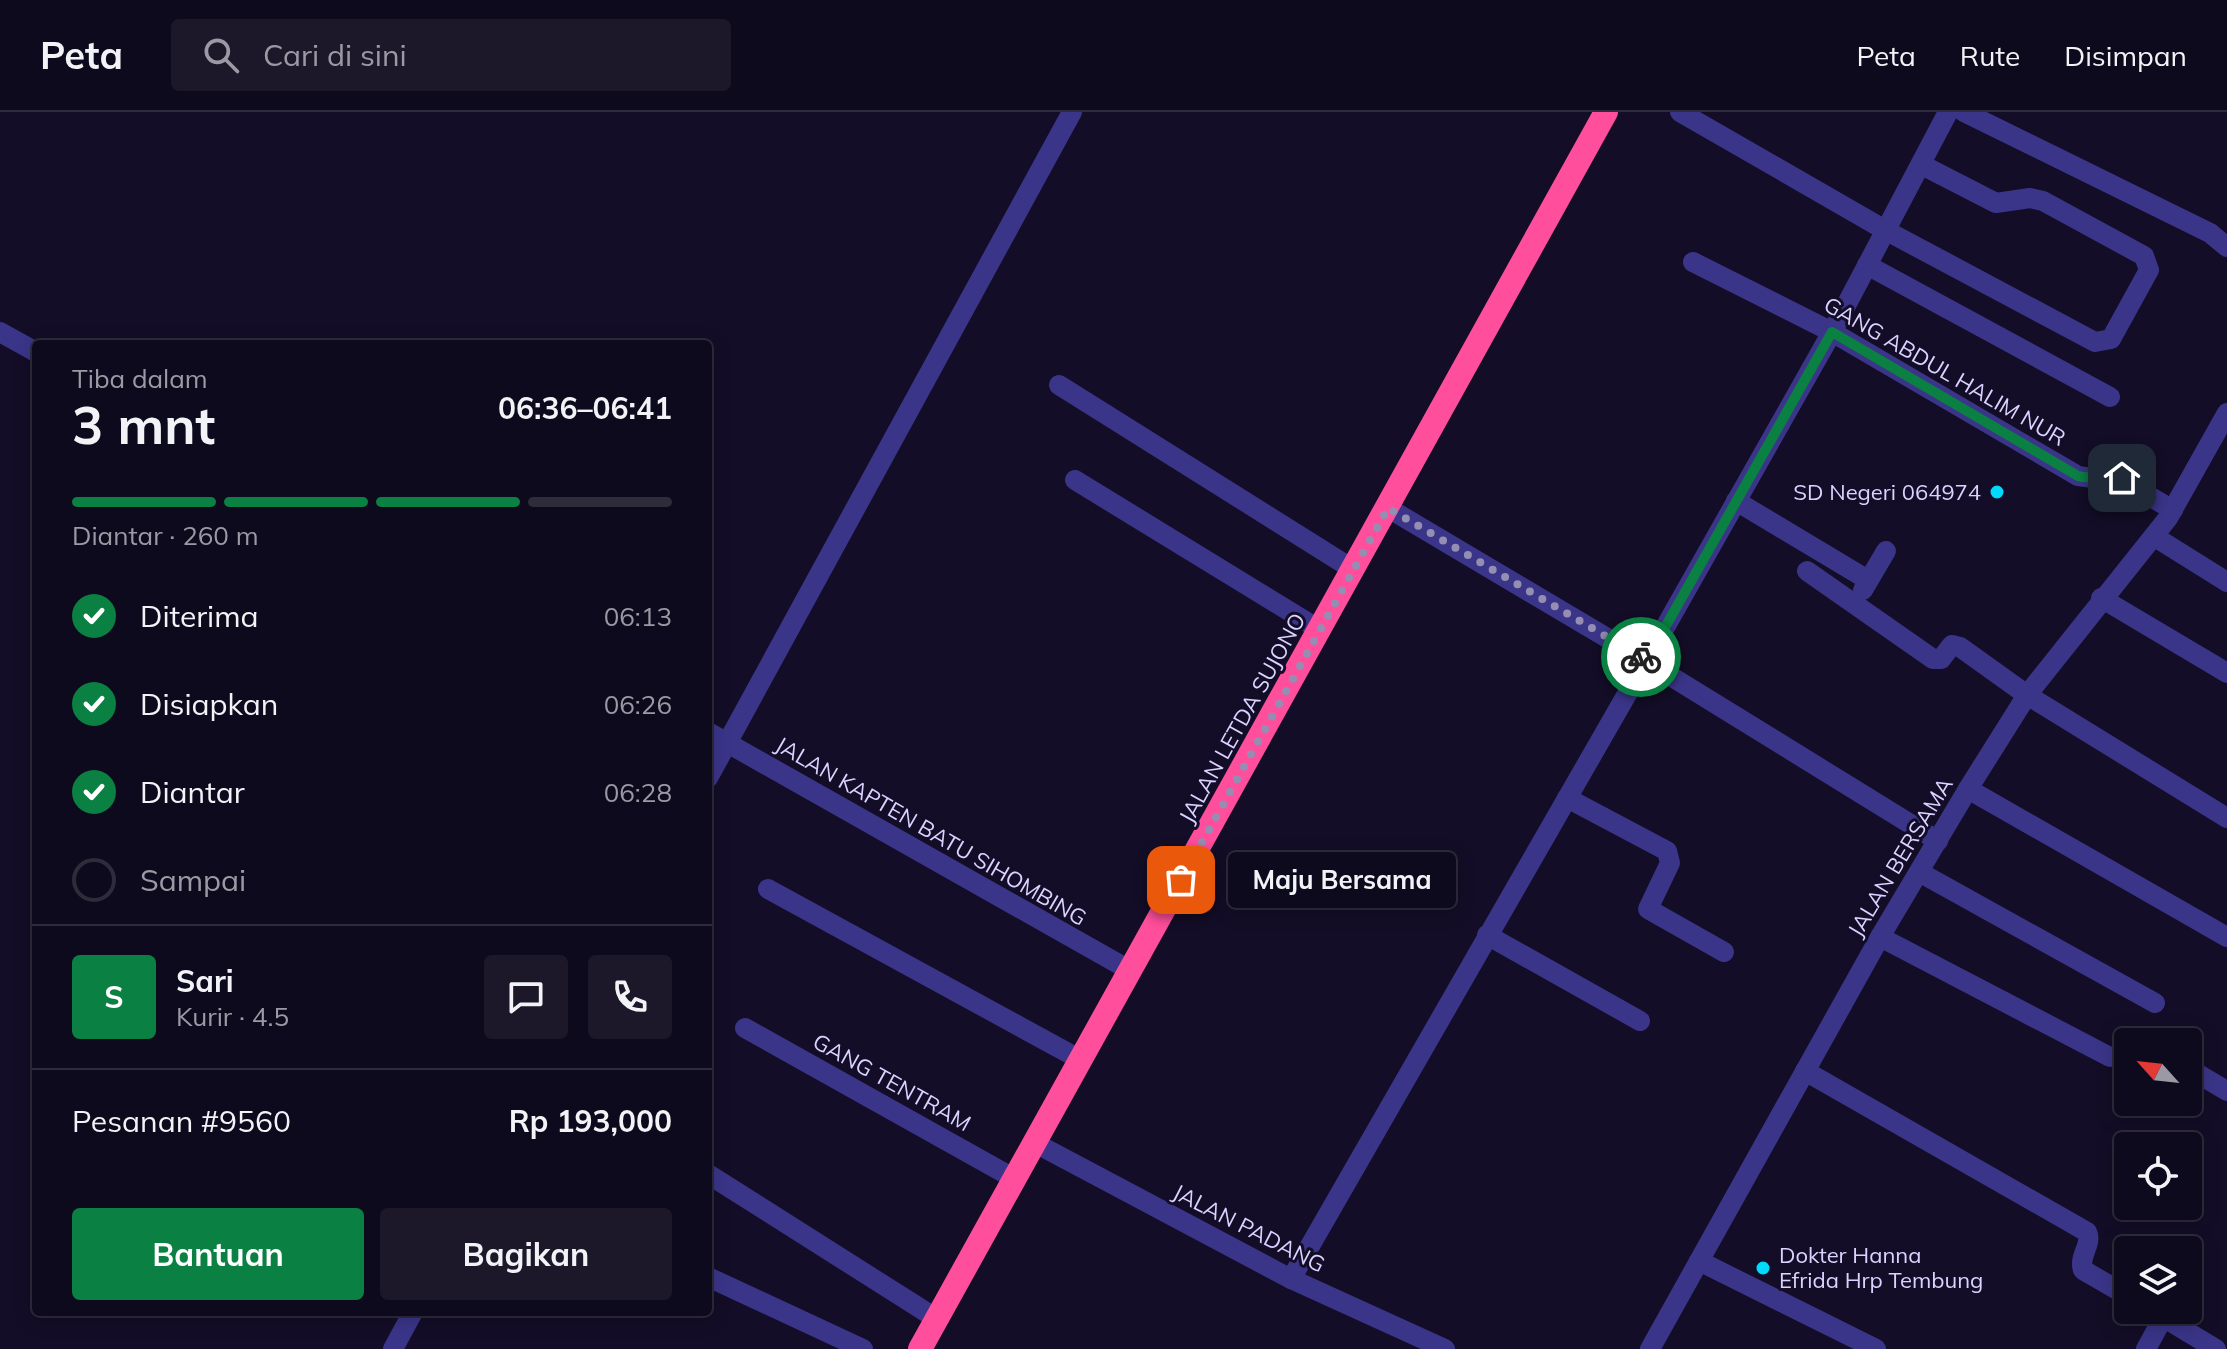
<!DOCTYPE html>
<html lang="id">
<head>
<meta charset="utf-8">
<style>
	:root { --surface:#0e0a1d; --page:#1c182a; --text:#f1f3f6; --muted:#9b9aa4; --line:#2e2b3b; --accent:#0b8043 }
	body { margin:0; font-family:Mulish,sans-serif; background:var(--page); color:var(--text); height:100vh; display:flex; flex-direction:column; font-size:30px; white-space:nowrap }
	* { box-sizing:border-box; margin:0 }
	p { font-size:26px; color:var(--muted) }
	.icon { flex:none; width:44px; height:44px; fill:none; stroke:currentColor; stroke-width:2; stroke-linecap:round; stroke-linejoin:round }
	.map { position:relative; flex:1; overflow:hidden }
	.drawer { position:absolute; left:32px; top:228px; width:680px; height:976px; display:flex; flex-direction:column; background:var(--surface); border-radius:8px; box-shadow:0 4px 20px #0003,0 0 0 2px var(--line) }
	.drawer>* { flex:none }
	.needle { width:52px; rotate:297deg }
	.fabs { position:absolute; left:2114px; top:916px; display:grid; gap:16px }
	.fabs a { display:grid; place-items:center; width:88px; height:88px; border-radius:8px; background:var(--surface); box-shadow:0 4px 20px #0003,0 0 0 2px var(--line); font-size:40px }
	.pin { position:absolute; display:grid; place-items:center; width:68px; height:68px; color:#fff; margin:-34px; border-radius:16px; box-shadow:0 4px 12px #0006 }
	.courier { position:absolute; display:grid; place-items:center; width:80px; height:80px; margin:-40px; border:6px solid #0b8043; border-radius:50%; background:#fff; color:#222; box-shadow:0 2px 10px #0007 }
	.bubble { position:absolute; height:56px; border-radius:8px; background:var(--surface); box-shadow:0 4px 20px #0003,0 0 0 2px var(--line); font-size:26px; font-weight:700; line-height:56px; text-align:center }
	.overview em { font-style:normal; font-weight:700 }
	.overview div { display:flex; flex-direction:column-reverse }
	.overview { display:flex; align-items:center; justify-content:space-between; height:136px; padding:0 40px }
	h1 { font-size:52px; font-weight:700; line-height:60px }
	.bar { display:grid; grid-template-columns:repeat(4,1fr); gap:12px 8px; align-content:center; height:96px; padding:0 40px }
	.bar i { height:10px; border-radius:6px; background:var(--line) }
	.bar .active { background:var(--accent) }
	.bar p { grid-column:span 4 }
	.line { display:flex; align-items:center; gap:20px; padding:0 40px; border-top:2px solid var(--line) }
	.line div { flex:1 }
	.round { display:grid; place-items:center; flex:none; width:84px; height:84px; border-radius:8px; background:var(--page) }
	ol { padding:0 40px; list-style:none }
	li { display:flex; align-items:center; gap:24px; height:88px }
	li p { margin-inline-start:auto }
	li .icon { padding:8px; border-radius:50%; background:var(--accent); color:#fff; stroke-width:4 }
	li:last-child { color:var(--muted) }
	li i { width:44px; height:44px; border:4px solid var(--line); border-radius:50% }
	.action { display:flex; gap:16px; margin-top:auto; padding:16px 40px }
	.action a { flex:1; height:92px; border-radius:8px; background:var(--accent); color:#fff; font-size:32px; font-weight:700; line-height:92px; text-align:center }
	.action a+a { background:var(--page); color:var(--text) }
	header { display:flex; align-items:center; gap:48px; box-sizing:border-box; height:112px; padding:0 40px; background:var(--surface); border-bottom:2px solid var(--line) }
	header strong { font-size:38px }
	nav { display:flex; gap:44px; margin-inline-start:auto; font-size:28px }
	.search { width:560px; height:72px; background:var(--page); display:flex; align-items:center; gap:20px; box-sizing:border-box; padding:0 28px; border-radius:8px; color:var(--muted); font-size:30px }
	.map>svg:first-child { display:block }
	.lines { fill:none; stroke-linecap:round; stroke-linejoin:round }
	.minor { stroke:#3b3589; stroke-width:20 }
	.highway { stroke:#ff4e9b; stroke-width:24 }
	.done { stroke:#948eb3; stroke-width:8; stroke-dasharray:0 14.4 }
	.route { stroke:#0b8043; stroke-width:10 }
	.poi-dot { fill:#00dafe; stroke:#130d27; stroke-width:3 }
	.labels { text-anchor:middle; stroke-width:6; stroke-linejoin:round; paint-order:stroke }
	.street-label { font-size:22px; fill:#dad3ff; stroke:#130d27 }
	.poi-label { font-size:22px; fill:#dad3ff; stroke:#130d27; text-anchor:end }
</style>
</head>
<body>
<header>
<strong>Peta</strong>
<div class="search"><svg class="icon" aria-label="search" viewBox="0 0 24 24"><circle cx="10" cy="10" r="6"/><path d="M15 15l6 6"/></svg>Cari di sini</div>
<nav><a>Peta</a><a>Rute</a><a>Disimpan</a></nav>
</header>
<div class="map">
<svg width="2227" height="1237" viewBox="0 0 2227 1237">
	<rect width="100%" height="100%" fill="#130d27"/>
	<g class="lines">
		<g class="minor">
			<path d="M 1680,0 L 1885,118 L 2095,230 L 2111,227 L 2149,158 L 2144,144 L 2043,89 L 2030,86 L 1996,91 L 1922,53"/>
			<path d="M 1964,0 L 2210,121 L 2227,135"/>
			<path d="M 1693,150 L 1832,220 L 2078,364 L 2093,366 L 2112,362 L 2173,398"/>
			<path d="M 1867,153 L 2110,285"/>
			<path d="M 0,220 L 36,240"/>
			<path d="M 1059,273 L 1354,458"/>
			<path d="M 1075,368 L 1320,518"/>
			<path d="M 1736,389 L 1868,468"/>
			<path d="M 1388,396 L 1646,549 L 1938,729"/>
			<path d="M 2155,425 L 2227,470"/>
			<path d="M 1807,459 L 1933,547 L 1941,547 L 1952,533 L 1960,535 L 2027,583 L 2227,706"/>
			<path d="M 1863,478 L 1886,439"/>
			<path d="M 2101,486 L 2227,561"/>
			<path d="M 708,620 L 1131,859"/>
			<path d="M 708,666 L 1072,0"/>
			<path d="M 1968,677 L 2227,825"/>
			<path d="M 1567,686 L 1667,739 L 1670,751 L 1648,797 L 1724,840"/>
			<path d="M 1919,760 L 2155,891"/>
			<path d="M 768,777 L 1081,948"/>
			<path d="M 1487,823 L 1640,909"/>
			<path d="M 1880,825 L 2110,945"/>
			<path d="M 745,916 L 1015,1067"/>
			<path d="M 2188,956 L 2227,979"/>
			<path d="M 1805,959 L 2087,1120 C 2093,1132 2078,1144 2083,1158 L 2128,1184"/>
			<path d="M 1035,1031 L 1291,1167 L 1445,1237"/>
			<path d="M 708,1062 L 937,1207"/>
			<path d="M 1699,1149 L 1876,1237"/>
			<path d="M 708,1165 L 863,1237"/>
			<path d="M 1291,1167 L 1646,549 L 1832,220 L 1948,0"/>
			<path d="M 2151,1198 L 2216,1237"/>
			<path d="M 393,1237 L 413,1200"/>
			<path d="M 1650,1237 L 1880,825 L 1968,677 L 2027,583 L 2168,406 L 2227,301"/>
			<path d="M 2146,1237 L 2163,1206"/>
		</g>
		<path class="highway" d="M 920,1237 L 1606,0"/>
	</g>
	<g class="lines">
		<path class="done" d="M 1181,768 L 1388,396 L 1641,545"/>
		<path class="route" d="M 1641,545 L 1646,549 L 1832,220 L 2078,364 C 2094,369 2105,359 2122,366"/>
	</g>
	<g class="poi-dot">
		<circle cx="1997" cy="380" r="8"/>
		<circle cx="1763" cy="1156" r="8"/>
	</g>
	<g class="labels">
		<g class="street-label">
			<text transform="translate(1945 259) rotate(30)" y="8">GANG ABDUL HALIM NUR</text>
			<text transform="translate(1242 606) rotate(-61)" y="8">JALAN LETDA SUJONO</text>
			<text transform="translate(931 719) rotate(30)" y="8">JALAN KAPTEN BATU SIHOMBING</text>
			<text transform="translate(1900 745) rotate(-59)" y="8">JALAN BERSAMA</text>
			<text transform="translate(892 970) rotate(29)" y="8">GANG TENTRAM</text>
			<text transform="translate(1249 1116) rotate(27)" y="8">JALAN PADANG</text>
		</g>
		<g class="poi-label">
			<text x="1981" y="388">SD Negeri 064974</text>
			<text x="1779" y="1151" text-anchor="start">Dokter Hanna<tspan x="1779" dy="25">Efrida Hrp Tembung</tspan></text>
		</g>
	</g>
</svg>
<div class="fabs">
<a><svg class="needle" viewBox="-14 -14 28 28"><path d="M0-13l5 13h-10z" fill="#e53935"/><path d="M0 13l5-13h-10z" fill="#9b9aa4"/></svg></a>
<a><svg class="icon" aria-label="locate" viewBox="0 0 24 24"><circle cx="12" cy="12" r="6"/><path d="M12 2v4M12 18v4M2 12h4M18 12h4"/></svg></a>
<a><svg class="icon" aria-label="layers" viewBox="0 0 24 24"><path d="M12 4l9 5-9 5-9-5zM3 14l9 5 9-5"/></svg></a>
</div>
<div class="pin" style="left:1181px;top:768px;background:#ea580c"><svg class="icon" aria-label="bag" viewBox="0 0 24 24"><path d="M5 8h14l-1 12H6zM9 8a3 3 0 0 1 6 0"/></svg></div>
<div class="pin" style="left:2122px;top:366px;background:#1f2937"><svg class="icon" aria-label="home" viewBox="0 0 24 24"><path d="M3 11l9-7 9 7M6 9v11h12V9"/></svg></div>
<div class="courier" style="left:1641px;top:545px"><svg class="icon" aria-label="bike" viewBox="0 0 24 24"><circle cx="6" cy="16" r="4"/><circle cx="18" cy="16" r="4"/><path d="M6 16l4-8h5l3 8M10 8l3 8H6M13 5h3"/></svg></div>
<div class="bubble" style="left:1228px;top:740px;width:228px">Maju Bersama</div>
<section class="drawer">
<div class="overview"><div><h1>3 mnt</h1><p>Tiba dalam</p></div><em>06:36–06:41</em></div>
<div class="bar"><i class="active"></i><i class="active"></i><i class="active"></i><i></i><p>Diantar · 260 m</p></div>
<ol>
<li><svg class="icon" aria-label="check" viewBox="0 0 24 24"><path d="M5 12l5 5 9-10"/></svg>Diterima<p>06:13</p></li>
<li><svg class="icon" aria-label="check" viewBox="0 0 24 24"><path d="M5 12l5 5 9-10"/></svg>Disiapkan<p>06:26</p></li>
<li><svg class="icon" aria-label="check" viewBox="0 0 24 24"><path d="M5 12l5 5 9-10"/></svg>Diantar<p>06:28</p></li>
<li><i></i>Sampai</li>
</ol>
<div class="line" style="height:144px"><b class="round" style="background:var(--accent);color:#fff">S</b><div><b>Sari</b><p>Kurir · 4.5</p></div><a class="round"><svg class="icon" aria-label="chat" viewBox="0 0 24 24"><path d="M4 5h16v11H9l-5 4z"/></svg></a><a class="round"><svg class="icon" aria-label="phone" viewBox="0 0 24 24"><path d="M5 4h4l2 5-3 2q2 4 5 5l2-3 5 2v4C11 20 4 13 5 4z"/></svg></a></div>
<div class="line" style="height:104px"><div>Pesanan #9560</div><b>Rp 193,000</b></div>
<div class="action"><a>Bantuan</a><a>Bagikan</a></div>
</section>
</div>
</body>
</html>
